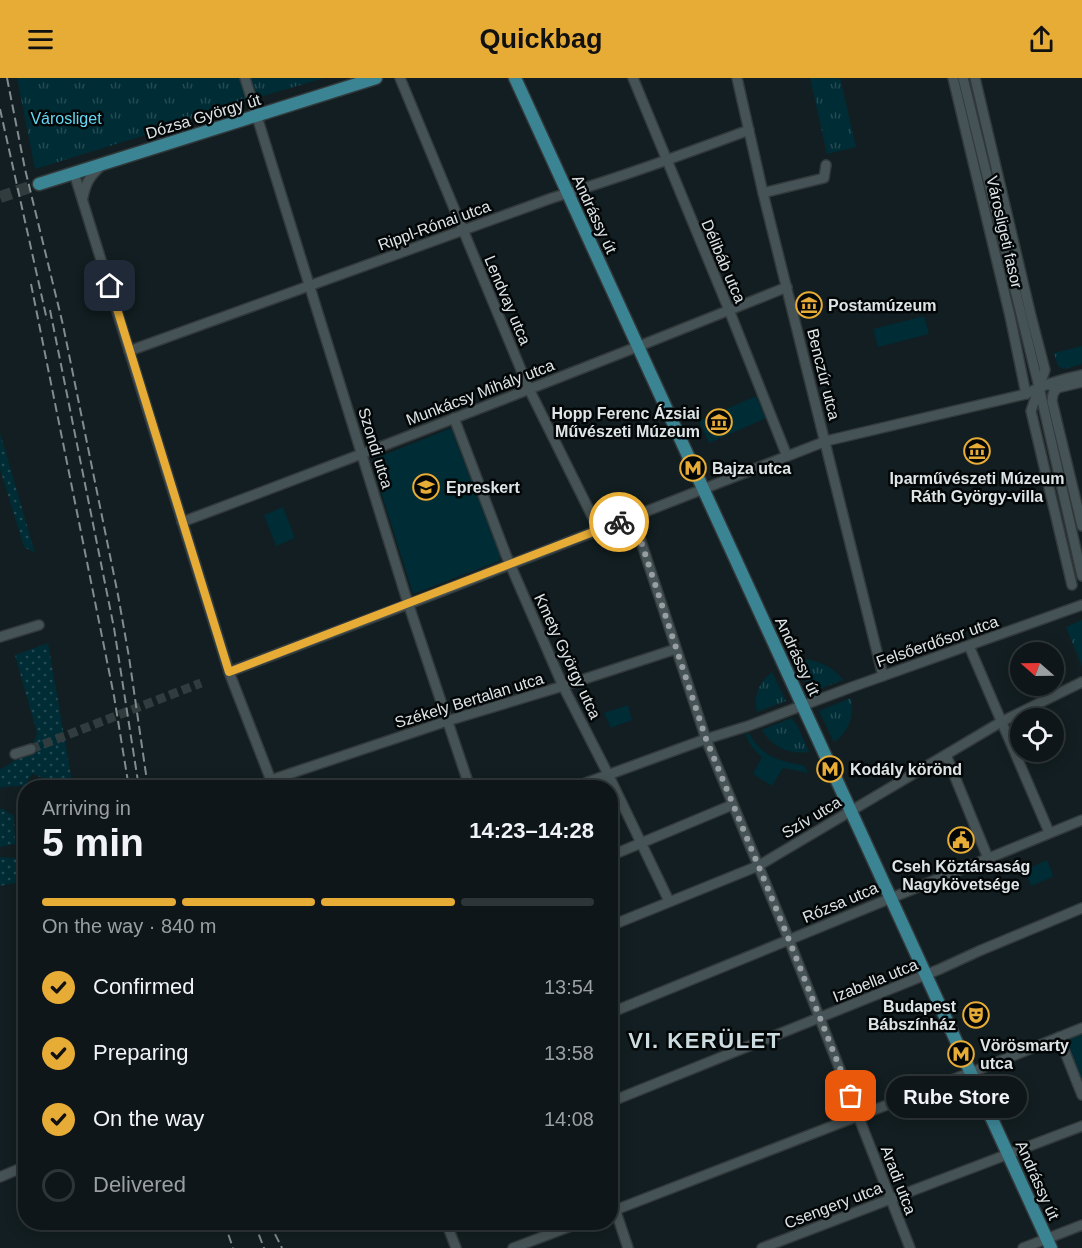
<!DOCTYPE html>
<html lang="en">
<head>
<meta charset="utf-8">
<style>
	:root { --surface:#0e1619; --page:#171f22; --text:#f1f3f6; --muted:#9b9fa2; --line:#2e3538; --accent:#e7ac36 }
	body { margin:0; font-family:Helvetica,sans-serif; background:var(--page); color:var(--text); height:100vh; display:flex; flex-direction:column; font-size:22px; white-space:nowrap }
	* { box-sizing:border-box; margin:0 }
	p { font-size:20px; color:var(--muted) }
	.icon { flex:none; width:33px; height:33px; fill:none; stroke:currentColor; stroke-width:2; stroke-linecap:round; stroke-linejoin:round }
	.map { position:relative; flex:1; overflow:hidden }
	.sheet { position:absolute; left:18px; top:702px; width:600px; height:450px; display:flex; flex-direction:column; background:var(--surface); border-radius:24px; box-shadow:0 3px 15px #0003,0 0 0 2px var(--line) }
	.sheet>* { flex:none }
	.needle { width:39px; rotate:290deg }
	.buttons { position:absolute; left:1010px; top:564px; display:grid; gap:12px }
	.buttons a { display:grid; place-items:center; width:54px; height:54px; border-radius:50%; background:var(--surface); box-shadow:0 3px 15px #0003,0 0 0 2px var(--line); font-size:30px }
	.pin { position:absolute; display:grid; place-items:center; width:51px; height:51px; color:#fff; margin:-26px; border-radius:12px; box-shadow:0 3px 9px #0006 }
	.courier { position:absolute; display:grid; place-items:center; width:60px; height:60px; margin:-30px; border:4px solid #e7ac36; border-radius:50%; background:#fff; color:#222; box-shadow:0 2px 8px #0007 }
	.bubble { position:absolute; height:42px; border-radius:21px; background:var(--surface); box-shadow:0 3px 15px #0003,0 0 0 2px var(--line); font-size:20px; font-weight:700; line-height:42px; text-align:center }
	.summary em { font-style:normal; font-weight:700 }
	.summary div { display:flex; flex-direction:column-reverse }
	.summary { display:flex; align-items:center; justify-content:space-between; height:102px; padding:0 24px }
	h1 { font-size:39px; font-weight:700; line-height:45px }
	.bar { display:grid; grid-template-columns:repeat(4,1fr); gap:9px 6px; align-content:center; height:72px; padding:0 24px }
	.bar i { height:8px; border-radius:4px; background:var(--line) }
	.bar .on { background:var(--accent) }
	.bar p { grid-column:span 4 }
	ol { padding:0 24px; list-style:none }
	li { display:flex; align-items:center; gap:18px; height:66px }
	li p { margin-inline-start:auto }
	li .icon { padding:6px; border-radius:50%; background:var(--accent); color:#111; stroke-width:4 }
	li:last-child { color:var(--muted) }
	li i { width:33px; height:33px; border:3px solid var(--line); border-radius:50% }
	header { display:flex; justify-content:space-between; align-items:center; height:78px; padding:0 24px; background:var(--accent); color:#111; font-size:27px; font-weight:700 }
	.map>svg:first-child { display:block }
	.grass { fill:url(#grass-dots) }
	.park { fill:url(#park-tufts) }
	.garden { fill:#002c35 }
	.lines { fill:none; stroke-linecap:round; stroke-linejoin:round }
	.minor-tunnel { stroke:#313c3f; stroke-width:9; stroke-dasharray:9 4.5; stroke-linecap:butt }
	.major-tunnel { stroke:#313c3f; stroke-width:12; stroke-dasharray:12 6; stroke-linecap:butt }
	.minor-casing { stroke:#32393b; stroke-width:12 }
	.major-casing { stroke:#32393b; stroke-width:15 }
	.minor { stroke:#465356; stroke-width:9 }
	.major { stroke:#3b8494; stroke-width:12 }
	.rail { stroke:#828b8e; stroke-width:2; stroke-dasharray:9 4.5; stroke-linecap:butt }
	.done { stroke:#979fa2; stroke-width:6; stroke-dasharray:0 10.8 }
	.route { stroke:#e7ac36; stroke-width:8 }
	.labels { text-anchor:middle; stroke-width:5; stroke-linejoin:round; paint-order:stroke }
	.street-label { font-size:16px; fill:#dee5e7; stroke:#040708 }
	.park-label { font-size:16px; fill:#66d8f3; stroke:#040708 }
	.poi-label { font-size:16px; font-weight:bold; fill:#dee5e7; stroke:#040708; text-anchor:start }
	.district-label { font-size:22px; font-weight:bold; letter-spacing:1.5px; fill:#ccdbdf; stroke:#040708 }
</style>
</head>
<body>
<header><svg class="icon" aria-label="menu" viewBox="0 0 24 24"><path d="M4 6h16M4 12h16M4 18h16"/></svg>Quickbag<svg class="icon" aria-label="share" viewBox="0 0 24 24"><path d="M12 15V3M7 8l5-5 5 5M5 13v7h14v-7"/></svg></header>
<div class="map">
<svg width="1082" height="1170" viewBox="0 0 1082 1170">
	<defs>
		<pattern id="grass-dots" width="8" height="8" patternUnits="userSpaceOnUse" patternTransform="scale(1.5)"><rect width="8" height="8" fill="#002c35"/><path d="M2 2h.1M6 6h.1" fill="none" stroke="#254a52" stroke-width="1.8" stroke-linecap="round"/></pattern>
		<pattern id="park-tufts" width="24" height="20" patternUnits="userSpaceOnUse" patternTransform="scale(1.5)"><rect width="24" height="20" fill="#002c35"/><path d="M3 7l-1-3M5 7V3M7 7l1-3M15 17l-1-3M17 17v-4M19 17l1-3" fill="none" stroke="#254a52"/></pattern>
	</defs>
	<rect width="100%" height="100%" fill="#121e21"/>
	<g class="grass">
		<path d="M 0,355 L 35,475 L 24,469 L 0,391 Z"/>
		<path d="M 48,565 L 73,709 L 54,709 L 55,704 L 32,696 L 25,708 L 1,709 L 0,712 L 0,691 C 10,687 21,677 31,671 L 37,655 L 15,577 Z"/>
		<path d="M 0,731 L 3,731 L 14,738 L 15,766 L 0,769 Z"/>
		<path d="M 0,779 L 25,781 L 25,808 L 24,803 L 0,808 Z"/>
	</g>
	<g class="park">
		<path d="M 17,0 L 324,0 L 233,27 L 230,31 L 35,91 Z"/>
		<path d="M 810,0 L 840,0 L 856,69 L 827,76 Z"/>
		<path d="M 1082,268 L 1082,286 L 1064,291 L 1058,288 L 1054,275 Z"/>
		<path d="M 1082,542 L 1082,588 L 1066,549 Z"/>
		<path d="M 801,581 C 818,582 832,588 843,602 L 811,614 L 798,584 Z"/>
		<path d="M 772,594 L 786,623 L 757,634 C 753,618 759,604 772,594 Z"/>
		<path d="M 851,620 C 854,639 849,653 834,664 L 819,633 Z"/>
		<path d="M 791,640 L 797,647 L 809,674 C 789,677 772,669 762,652 Z"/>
		<path d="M 1082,953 L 1082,1004 L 1064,960 Z"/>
	</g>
	<g class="garden">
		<path d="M 924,238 L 929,256 L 878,269 L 873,251 Z"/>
		<path d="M 756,318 L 766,340 L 709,365 L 699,343 Z"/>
		<path d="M 451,350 L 501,479 L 499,483 L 413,516 L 371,382 Z"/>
		<path d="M 283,429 L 295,460 L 276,468 L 264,437 Z"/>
		<path d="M 628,627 L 632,642 L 611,650 L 604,635 Z"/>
		<path d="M 749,655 C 761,678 780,684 804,687 L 808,695 L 783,690 L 772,708 L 753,696 L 762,679 C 754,673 749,665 745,656 Z"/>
		<path d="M 1047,782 L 1053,797 L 1052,799 L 1031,808 L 1025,792 Z"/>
	</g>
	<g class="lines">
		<path class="minor-tunnel" d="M 31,671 L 201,605"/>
		<path class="major-tunnel" d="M 0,119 L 39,106"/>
		<g class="minor-casing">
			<g id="minor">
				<path d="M 245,0 L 406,519 L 470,710"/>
				<path d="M 400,0 L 529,311 L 599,452"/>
				<path d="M 633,0 L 729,232 L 787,378"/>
				<path d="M 737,0 L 763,115 L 883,598"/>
				<path d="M 953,0 L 1010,238 L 1026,316"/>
				<path d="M 963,0 L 1039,309 L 1082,498"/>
				<path d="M 975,0 L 1031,238 L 1045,292 L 1031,333 L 1072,507"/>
				<path d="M 74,95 L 229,594 L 274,710"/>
				<path d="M 763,115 L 824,100 L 826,87"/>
				<path d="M 83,119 C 86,104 90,98 101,88"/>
				<path d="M 129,273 L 552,120 C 619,100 684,76 749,52"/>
				<path d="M 1051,308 L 1057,310 L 1082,304"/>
				<path d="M 1057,310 L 1053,316 L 1052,323 L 1082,448"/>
				<path d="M 454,340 L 506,477 L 563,608 L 608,696 L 669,823"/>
				<path d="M 633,439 L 706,661 L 789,862 L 910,1170"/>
				<path d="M 182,444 C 385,368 586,290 787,209"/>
				<path d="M 0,559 L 39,547"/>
				<path d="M 969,568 L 1049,754"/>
				<path d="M 229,594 L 435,516 L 826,363 L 1026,316 C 1044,306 1062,301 1082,297"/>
				<path d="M 15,676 L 31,671"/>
				<path d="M 946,677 L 988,780"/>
				<path d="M 271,702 L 447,643 L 563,608 L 676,571"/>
				<path d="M 572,710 L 706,661 L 748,648 L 852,609 L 1082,527"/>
				<path d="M 610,778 L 732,727"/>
				<path d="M 610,848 L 758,788 L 1001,644 L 1082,604"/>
				<path d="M 610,935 L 1082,742"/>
				<path d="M 1059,959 L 1082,1017"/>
				<path d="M 610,1024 L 940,891 L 979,873 L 1082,830"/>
				<path d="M 0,1099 L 26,1088"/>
				<path d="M 610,1116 L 628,1170"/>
				<path d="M 610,1134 L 985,989 L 1082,950"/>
				<path d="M 446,1144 L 456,1170"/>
				<path d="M 513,1170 L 582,1144"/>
				<path d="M 762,1170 L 1082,1048"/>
				<path d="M 1023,1170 L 1082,1147"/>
			</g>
		</g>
		<g class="major-casing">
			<g id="major">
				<path d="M 515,0 L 1051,1170"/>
				<path d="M 39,106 L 376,0"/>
			</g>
		</g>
		<use href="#minor" class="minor"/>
		<use href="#major" class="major"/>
		<g class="rail">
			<path d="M 7,0 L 25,91 L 63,247 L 118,517 L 129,579 L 148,710"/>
			<path d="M 0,31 L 47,242"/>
			<path d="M 31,206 L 114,618 L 129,710"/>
			<path d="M 50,232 L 114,550 L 139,710"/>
			<path d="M 224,1144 L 233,1170"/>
			<path d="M 254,1144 L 264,1170"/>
			<path d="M 269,1144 L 282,1170"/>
		</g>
	</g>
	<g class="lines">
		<path class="done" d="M 619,444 L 633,439 L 706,661 L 789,862 L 851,1018"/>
		<path class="route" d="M 110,208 L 229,594 L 619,444"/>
	</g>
	<defs>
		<g id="museum-ring" transform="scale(1.35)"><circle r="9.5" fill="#040708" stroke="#e7ac36" stroke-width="1.5"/><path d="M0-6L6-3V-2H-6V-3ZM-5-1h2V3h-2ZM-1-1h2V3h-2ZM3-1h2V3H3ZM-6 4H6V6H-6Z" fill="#e7ac36"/></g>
		<g id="metro-ring" transform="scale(1.35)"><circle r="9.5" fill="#040708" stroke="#e7ac36" stroke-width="1.5"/><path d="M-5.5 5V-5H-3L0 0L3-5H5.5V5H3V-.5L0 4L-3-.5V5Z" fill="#e7ac36"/></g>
		<g id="university-ring" transform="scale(1.35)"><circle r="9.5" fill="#040708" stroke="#e7ac36" stroke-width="1.5"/><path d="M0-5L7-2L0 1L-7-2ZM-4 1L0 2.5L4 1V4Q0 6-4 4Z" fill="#e7ac36"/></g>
		<g id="civic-ring" transform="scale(1.35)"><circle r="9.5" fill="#040708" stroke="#e7ac36" stroke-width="1.5"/><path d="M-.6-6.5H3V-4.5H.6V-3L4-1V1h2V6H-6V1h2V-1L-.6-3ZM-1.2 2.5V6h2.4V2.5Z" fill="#e7ac36"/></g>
		<g id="theatre-ring" transform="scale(1.35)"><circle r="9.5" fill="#040708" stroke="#e7ac36" stroke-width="1.5"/><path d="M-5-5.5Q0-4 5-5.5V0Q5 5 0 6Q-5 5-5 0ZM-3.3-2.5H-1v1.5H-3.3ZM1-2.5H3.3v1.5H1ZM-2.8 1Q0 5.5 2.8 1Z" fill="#e7ac36"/></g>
	</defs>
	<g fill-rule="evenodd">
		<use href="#museum-ring" x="809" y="227"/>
		<use href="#museum-ring" x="719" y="344"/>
		<use href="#museum-ring" x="977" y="373"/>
		<use href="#metro-ring" x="693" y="390"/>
		<use href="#university-ring" x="426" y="409"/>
		<use href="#metro-ring" x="830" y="691"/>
		<use href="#civic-ring" x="961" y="762"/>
		<use href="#theatre-ring" x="976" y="937"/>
		<use href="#metro-ring" x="961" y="976"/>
	</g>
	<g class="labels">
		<g class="street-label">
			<text transform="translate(203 38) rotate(-17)" y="6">Dózsa György út</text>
			<text transform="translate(595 136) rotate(65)" y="6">Andrássy út</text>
			<text transform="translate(434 147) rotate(-20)" y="6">Rippl-Rónai utca</text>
			<text transform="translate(1005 154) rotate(77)" y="6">Városligeti fasor</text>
			<text transform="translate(724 183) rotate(67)" y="6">Délibáb utca</text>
			<text transform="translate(508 222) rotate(67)" y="6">Lendvay utca</text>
			<text transform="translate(824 296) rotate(76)" y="6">Benczúr utca</text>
			<text transform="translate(480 314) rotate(-21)" y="6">Munkácsy Mihály utca</text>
			<text transform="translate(376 370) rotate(73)" y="6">Szondi utca</text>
			<text transform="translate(937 563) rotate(-19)" y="6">Felsőerdősor utca</text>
			<text transform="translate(568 578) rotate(65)" y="6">Kmety György utca</text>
			<text transform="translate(798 578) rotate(65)" y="6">Andrássy út</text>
			<text transform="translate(469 622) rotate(-17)" y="6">Székely Bertalan utca</text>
			<text transform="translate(811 739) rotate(-31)" y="6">Szív utca</text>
			<text transform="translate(840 824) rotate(-23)" y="6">Rózsa utca</text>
			<text transform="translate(875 902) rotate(-22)" y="6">Izabella utca</text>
			<text transform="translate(899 1102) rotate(69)" y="6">Aradi utca</text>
			<text transform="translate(1038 1102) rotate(66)" y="6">Andrássy út</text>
			<text transform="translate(833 1127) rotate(-21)" y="6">Csengery utca</text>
		</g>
		<g class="park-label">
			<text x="66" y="46">Városliget</text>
		</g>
		<g class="poi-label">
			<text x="828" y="233">Postamúzeum</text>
			<text x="700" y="341" text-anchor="end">Hopp Ferenc Ázsiai<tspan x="700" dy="18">Művészeti Múzeum</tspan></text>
			<text x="712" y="396">Bajza utca</text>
			<text x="977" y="406" text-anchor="middle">Iparművészeti Múzeum<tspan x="977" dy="18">Ráth György-villa</tspan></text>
			<text x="446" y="415">Epreskert</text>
			<text x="850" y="697">Kodály körönd</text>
			<text x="961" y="794" text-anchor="middle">Cseh Köztársaság<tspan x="961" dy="18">Nagykövetsége</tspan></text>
			<text x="956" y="934" text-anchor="end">Budapest<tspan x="956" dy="18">Bábszínház</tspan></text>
			<text x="980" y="973">Vörösmarty<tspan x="980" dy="18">utca</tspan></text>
		</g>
		<g class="district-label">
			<text x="705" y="970">VI. KERÜLET</text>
		</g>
	</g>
</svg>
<div class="buttons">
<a><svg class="needle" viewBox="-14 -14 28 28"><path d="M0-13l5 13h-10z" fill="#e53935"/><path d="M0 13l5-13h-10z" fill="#9b9fa2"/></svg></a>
<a><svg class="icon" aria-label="locate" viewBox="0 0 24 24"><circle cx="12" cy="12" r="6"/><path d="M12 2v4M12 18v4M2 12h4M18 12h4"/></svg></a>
</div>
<div class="pin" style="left:851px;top:1018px;background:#ea580c"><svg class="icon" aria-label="bag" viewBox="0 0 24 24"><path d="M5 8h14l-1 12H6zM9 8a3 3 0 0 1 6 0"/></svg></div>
<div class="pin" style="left:110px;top:208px;background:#1f2937"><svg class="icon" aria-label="home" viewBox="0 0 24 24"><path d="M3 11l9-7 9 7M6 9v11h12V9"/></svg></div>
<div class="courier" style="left:619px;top:444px"><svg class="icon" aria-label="bike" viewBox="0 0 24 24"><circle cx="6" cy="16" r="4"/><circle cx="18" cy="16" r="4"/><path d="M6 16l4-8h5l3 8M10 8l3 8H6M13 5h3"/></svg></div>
<div class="bubble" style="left:886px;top:998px;width:141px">Rube Store</div>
<section class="sheet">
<div class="summary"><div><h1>5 min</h1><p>Arriving in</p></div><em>14:23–14:28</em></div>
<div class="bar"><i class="on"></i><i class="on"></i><i class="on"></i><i></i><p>On the way · 840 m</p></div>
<ol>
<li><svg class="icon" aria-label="check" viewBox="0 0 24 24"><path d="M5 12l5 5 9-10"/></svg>Confirmed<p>13:54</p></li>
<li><svg class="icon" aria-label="check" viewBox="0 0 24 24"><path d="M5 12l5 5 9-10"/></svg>Preparing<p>13:58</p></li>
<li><svg class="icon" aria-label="check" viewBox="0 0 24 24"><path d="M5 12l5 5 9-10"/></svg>On the way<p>14:08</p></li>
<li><i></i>Delivered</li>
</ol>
</section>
</div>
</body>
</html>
